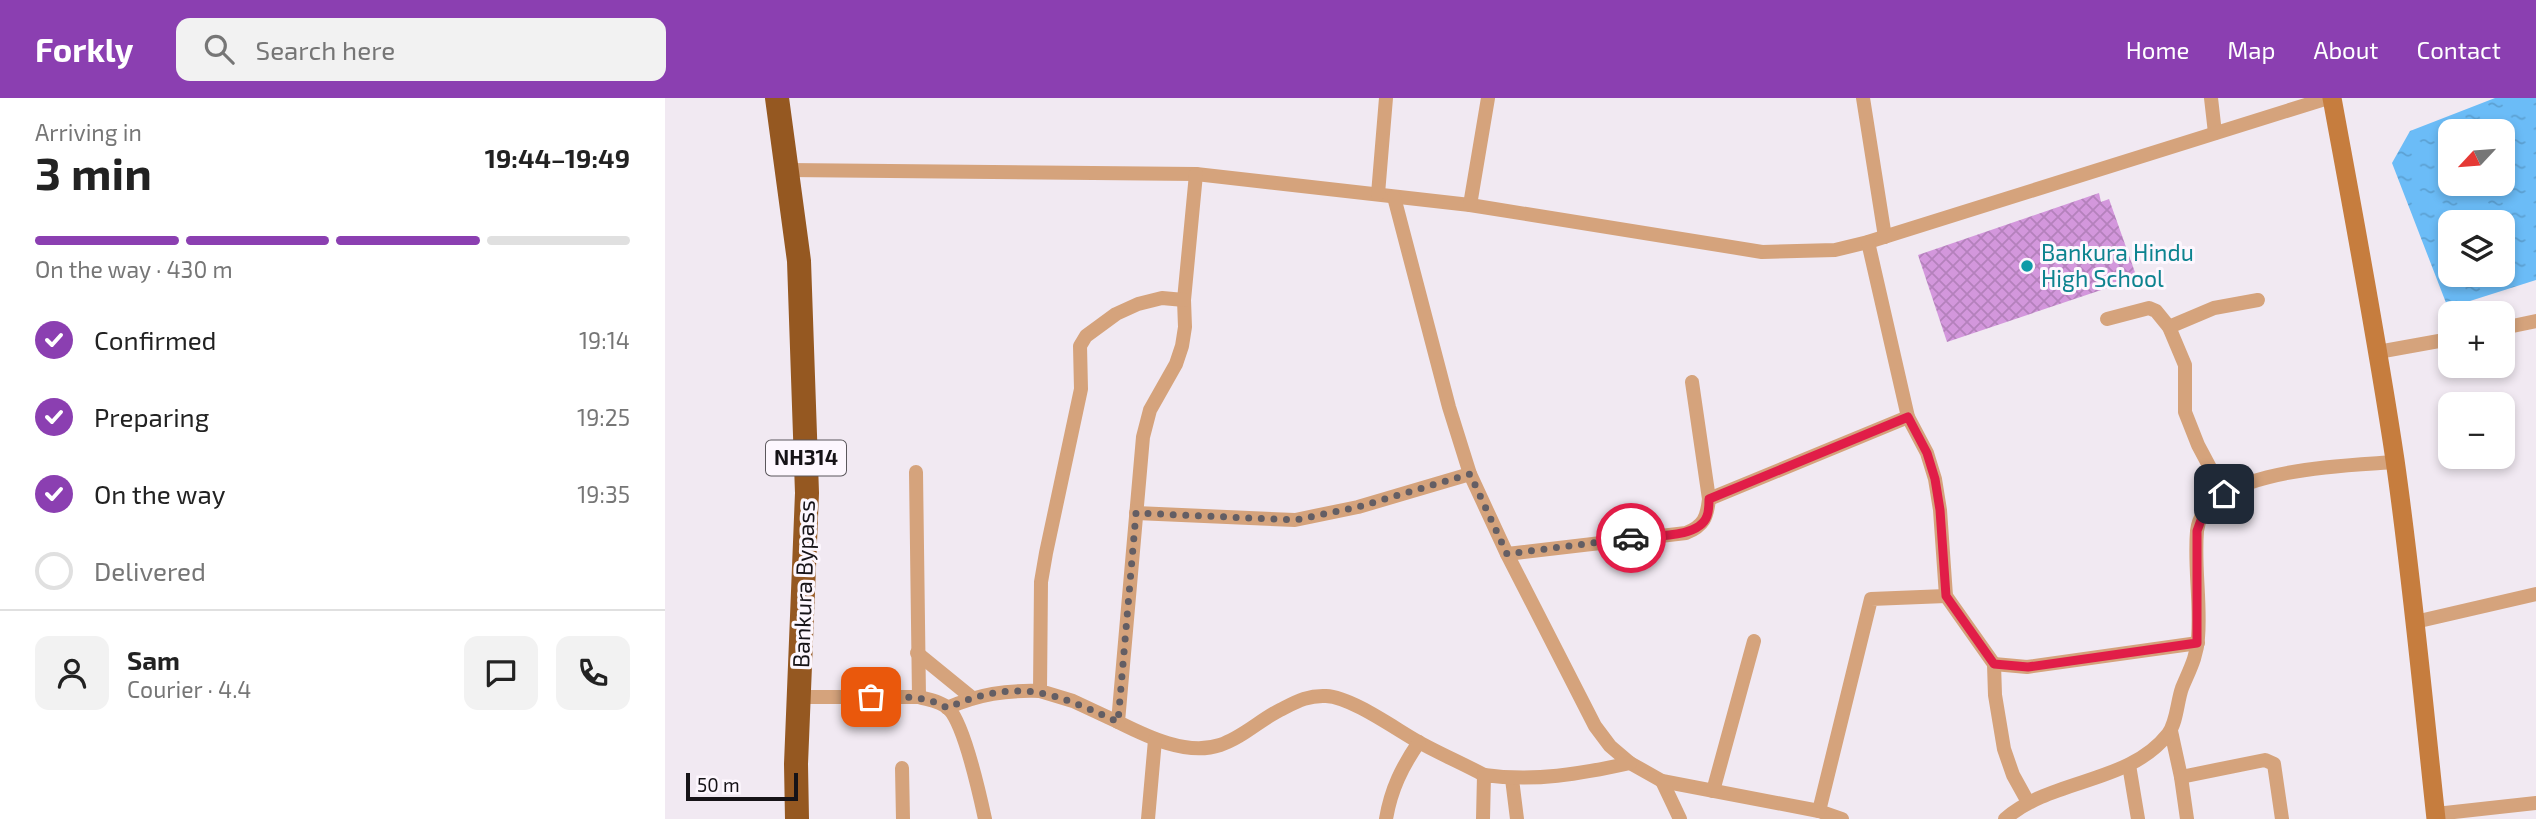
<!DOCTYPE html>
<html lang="en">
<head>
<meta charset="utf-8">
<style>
	:root { --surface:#fff; --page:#f2f2f2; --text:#222; --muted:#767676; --line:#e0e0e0; --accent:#8b3fb1 }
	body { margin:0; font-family:"Exo 2",sans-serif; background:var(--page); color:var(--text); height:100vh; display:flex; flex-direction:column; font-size:26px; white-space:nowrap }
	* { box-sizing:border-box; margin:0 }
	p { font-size:23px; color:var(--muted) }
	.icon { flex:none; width:38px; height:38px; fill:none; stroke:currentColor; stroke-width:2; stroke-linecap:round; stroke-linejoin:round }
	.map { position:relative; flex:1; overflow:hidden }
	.sheet { display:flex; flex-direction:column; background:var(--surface); width:665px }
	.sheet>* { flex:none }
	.needle { width:46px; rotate:244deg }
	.controls { position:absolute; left:1773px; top:21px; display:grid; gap:14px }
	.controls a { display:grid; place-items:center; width:77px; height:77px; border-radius:14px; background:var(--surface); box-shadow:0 4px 10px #0003; font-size:35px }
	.scale { position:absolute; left:21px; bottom:18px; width:112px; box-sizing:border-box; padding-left:7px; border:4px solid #161317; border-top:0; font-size:19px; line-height:24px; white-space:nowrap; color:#161317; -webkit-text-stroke:5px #fdf7fe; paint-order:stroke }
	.pin { position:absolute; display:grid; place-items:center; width:60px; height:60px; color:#fff; margin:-30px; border-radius:14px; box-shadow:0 4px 10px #0006 }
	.courier { position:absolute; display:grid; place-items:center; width:70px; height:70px; margin:-35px; border:5px solid #e11d48; border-radius:50%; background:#fff; color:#222; box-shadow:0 2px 9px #0007 }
	.head em { font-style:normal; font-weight:700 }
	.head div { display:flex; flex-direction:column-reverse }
	.head { display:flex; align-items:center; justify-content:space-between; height:119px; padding:0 35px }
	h1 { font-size:46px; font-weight:700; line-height:52px }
	.bar { display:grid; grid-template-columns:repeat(4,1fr); gap:10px 7px; align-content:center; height:84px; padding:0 35px }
	.bar i { height:9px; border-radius:5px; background:var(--line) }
	.bar .selected { background:var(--accent) }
	.bar p { grid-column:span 4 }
	.line { display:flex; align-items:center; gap:18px; padding:0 35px; border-top:2px solid var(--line) }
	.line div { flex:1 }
	.round { display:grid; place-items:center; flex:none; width:74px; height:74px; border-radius:14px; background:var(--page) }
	ol { padding:0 35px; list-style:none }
	li { display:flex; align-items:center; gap:21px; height:77px }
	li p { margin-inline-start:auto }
	li .icon { padding:7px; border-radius:50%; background:var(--accent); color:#fff; stroke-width:4 }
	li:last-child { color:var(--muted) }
	li i { width:38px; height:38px; border:4px solid var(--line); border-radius:50% }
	header { display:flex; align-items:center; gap:42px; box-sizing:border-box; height:98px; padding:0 35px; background:var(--accent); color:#fff }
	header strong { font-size:33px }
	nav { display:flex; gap:38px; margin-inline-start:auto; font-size:24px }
	.search { width:490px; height:63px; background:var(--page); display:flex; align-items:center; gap:18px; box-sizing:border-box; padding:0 24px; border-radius:14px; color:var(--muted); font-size:26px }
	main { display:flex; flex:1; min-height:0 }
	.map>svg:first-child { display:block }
	.water { fill:url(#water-ripples); fill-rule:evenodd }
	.building { fill:url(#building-cross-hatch) }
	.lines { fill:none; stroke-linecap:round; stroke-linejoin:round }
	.street { stroke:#d5a37c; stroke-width:14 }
	.secondary { stroke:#c67d3e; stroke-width:19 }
	.highway { stroke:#955821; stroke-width:24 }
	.done { stroke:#635e64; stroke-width:7; stroke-dasharray:0 12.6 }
	.route { stroke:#e11d48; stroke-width:9 }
	.culture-dot { fill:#0f9aa8; stroke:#fdf7fe; stroke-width:2.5 }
	.labels { text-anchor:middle; stroke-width:6; stroke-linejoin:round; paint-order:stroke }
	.shield { fill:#fdf7fe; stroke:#5b575c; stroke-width:2 }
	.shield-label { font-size:21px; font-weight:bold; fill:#161317 }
	.culture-label { font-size:23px; fill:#0d838f; stroke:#fdf7fe; text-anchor:start }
	.street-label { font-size:23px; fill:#161317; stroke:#fdf7fe }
</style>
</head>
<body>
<header>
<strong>Forkly</strong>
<div class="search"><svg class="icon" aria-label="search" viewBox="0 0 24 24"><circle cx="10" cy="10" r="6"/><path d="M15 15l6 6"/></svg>Search here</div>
<nav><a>Home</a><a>Map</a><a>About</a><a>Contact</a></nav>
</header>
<main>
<section class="sheet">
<div class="head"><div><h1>3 min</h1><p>Arriving in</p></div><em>19:44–19:49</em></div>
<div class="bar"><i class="selected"></i><i class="selected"></i><i class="selected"></i><i></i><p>On the way · 430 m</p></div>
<ol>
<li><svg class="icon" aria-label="check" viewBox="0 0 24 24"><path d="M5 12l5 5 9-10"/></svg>Confirmed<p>19:14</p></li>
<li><svg class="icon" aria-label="check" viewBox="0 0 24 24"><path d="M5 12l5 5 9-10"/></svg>Preparing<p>19:25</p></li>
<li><svg class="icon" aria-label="check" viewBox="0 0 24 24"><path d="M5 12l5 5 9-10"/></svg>On the way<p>19:35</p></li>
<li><i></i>Delivered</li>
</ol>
<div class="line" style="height:126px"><a class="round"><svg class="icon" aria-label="person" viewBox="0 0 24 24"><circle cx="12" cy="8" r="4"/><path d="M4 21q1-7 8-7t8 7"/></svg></a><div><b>Sam</b><p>Courier · 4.4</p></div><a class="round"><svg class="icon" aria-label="chat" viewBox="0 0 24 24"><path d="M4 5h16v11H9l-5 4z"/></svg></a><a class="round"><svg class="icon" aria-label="phone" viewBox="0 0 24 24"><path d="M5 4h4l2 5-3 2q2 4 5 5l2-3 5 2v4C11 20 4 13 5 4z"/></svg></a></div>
</section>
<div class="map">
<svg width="1871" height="721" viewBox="0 0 1871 721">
	<defs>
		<pattern id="water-ripples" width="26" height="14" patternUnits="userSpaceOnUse" patternTransform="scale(1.75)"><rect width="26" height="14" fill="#6bbcf7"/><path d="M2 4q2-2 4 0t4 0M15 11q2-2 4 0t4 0" fill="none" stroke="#5ca1d3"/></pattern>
		<pattern id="building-cross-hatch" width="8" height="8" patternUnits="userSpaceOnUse" patternTransform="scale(1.75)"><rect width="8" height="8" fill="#d397dc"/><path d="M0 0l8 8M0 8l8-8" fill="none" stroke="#b481bc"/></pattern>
	</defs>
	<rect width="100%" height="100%" fill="#f1e9f2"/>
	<path class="water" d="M 1830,0 L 1871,0 L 1871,182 L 1783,210 L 1727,65 L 1745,33 ZM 1785,33 L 1838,33 L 1838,86 L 1785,86 ZM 1785,124 L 1838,124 L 1838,177 L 1785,177 Z"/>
	<path class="building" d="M 1434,95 L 1436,104 L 1444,101 L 1472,180 L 1282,244 L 1253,157 Z"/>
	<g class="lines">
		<g class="street">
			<path d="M 1198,0 L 1220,139"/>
			<path d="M 1546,0 L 1550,35"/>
			<path d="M 123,72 L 531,76 L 805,107 L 1097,154 L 1170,152 L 1203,144 L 1663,0"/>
			<path d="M 531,76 L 519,202 L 520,229 L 517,248 L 511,266 L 485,312 L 478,339 L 453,624 C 483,639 522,658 555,647 C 577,640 595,622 615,612 C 631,604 643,597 661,598 C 686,599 729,630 752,643 C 773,655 797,665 819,677"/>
			<path d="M 713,96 L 721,0"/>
			<path d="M 729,99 L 784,309 L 805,376 L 842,456 L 930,628 L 945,648 L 965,665 L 997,683 L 1154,713 L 1177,721"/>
			<path d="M 805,107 L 823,0"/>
			<path d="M 1203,144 L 1243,319 L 1262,355 L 1270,381 L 1275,412 L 1281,498 L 1329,566 L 1330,597 L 1339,651 L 1348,677 L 1363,704"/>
			<path d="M 1442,221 L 1484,210 L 1491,213 L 1504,229 L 1520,267 L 1520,314 L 1533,347 L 1559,396"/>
			<path d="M 1504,229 L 1549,210 L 1593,202"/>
			<path d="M 1838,230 L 1871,223"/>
			<path d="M 1713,254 L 1785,241"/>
			<path d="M 251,374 L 254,599"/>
			<path d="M 1044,401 L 1243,319"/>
			<path d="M 471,415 L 630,422 L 693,409 L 805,376"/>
			<path d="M 842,456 L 1021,435 C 1039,428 1042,419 1044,401 L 1027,284"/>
			<path d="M 1750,524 L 1871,496"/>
			<path d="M 252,555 L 306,599"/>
			<path d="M 1329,566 L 1362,569 L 1533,545"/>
			<path d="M 135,599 L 254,599 C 264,602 276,603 284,611 C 299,627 315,698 320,721"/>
			<path d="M 282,610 C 314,596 341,592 375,593"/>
			<path d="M 453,624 L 408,603 L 375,593 L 376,484 L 381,455 L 416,291 L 415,248 L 421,238 L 451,216 L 473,206 L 497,200 L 519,202"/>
			<path d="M 1506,633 L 1516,679 L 1522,721"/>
			<path d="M 1464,667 L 1473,721"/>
			<path d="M 237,670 L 238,721"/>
			<path d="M 1516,679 L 1600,662 L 1609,666 L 1617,721"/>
			<path d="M 847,681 L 852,721"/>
			<path d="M 997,683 L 1015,721"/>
			<path d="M 1048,693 L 1089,543"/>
			<path d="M 1154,713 L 1206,501 L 1281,498"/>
			<path d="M 1771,716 L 1871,705"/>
			<path d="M 483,721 L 490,642"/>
			<path d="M 721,721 C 726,691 737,669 754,644"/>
			<path d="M 818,721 L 819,677 C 869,684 916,676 965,665"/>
			<path d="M 1340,721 C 1387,680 1464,686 1503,636 C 1512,624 1512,604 1517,590 C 1524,573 1532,559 1533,540 C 1536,505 1529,469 1532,433 C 1539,370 1681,368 1730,364"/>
		</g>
		<path class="secondary" d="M 1667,0 C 1689,120 1712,241 1730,362 C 1747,481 1758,601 1771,721"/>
		<path class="highway" d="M 112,0 L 134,163 L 142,395 L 131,666 L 132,721"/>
	</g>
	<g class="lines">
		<path class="done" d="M 206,599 C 232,599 259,596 282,610 C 352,579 388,594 453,624 L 471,415 L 630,422 L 693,409 L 805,376 L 842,456 L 966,440"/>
		<path class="route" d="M 966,440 C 986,437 1034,441 1042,418 C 1044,413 1044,406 1044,401 L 1243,319 L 1262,355 L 1270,381 L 1275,412 L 1281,498 L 1329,566 L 1363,569 L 1532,545 L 1532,433 L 1540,411 L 1559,396"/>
	</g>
	<circle class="culture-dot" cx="1362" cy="168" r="7"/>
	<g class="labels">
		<rect class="shield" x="101" y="342.5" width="80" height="35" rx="5"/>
		<g class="shield-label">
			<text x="141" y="367">NH314</text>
		</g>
		<g class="culture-label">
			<text x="1376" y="163">Bankura Hindu<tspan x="1376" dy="26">High School</tspan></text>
		</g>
		<g class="street-label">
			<text transform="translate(139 486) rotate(-88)" y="8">Bankura Bypass</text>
		</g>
	</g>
</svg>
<div class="controls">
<a><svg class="needle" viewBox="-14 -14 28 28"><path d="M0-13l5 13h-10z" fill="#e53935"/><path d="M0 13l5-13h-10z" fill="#767676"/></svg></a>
<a><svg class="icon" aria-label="layers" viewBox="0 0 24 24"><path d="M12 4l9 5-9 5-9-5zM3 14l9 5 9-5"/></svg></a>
<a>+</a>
<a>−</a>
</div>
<div class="scale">50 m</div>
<div class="pin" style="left:206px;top:599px;background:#ea580c"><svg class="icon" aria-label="bag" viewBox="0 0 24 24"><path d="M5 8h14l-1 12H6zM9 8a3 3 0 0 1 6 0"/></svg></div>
<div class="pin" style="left:1559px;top:396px;background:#1f2937"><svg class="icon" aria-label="home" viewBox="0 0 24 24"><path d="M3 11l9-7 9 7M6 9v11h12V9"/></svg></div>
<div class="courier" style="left:966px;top:440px"><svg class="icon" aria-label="car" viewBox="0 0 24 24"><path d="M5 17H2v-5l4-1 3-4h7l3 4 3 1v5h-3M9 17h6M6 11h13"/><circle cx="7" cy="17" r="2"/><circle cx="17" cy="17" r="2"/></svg></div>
</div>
</main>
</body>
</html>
